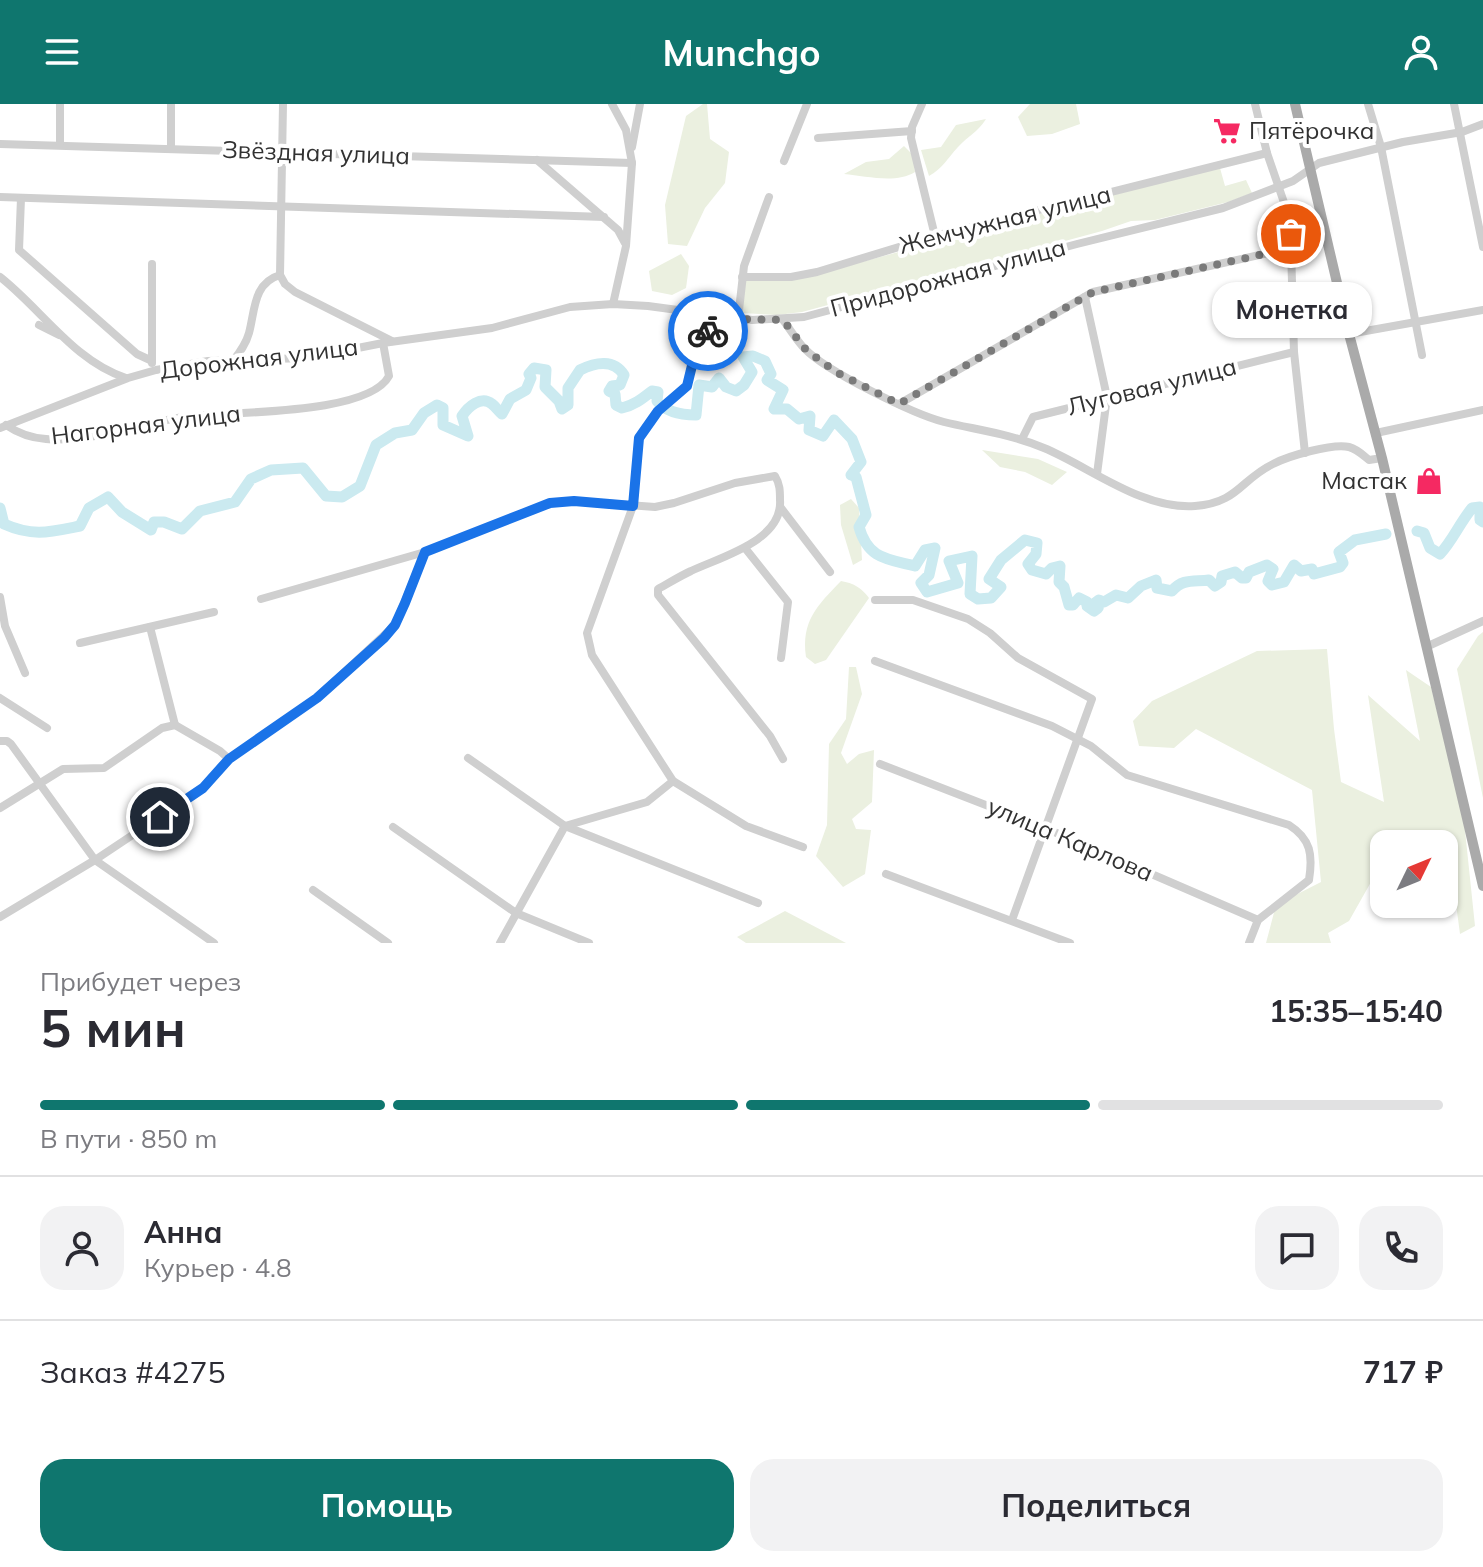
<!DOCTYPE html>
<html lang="ru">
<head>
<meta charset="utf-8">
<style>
	:root { --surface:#fff; --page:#f2f2f3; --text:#2b2b33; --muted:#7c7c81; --line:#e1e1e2; --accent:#0f766e }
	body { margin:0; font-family:Mulish,sans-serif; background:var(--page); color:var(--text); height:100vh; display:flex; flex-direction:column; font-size:30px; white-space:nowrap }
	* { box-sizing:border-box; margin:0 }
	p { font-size:26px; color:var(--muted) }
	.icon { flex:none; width:44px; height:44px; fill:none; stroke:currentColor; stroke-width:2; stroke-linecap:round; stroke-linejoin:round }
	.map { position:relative; height:839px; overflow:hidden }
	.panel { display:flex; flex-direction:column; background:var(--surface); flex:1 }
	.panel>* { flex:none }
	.needle { width:52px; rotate:47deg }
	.fabs { position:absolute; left:1370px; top:726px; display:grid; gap:16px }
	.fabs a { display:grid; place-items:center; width:88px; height:88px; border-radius:16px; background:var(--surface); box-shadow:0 2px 6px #0004; font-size:40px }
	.pin { position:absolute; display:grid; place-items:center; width:68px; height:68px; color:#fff; margin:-34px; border:4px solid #fff; border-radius:50%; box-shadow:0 2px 8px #0007 }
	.courier { position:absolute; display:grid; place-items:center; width:80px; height:80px; margin:-40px; border:6px solid #1a73e8; border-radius:50%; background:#fff; color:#222; box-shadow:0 2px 10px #0007 }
	.bubble { position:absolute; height:56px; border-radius:24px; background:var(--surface); box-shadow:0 2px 6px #0004; font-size:26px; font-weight:700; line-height:56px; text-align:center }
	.overview em { font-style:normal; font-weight:700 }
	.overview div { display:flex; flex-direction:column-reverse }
	.overview { display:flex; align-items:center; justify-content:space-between; height:136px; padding:0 40px }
	h1 { font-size:52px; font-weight:700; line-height:60px }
	.bar { display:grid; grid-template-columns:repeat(4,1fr); gap:12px 8px; align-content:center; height:96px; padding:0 40px }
	.bar i { height:10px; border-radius:6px; background:var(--line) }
	.bar .selected { background:var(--accent) }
	.bar p { grid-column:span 4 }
	.line { display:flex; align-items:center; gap:20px; padding:0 40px; border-top:2px solid var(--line) }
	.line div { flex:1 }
	.round { display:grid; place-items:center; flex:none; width:84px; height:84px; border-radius:24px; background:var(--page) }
	.button { display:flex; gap:16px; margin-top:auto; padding:16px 40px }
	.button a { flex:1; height:92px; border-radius:24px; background:var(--accent); color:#fff; font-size:32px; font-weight:700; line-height:92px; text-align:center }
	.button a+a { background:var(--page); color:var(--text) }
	header { display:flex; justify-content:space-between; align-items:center; height:104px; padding:0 40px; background:var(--accent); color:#fff; font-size:36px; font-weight:700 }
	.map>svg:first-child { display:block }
	.green { fill:#ebf0e0 }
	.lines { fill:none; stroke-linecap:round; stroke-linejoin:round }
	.river { stroke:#cbeaf0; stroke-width:11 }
	.minor { stroke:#cfcfcf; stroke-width:8 }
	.major { stroke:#aaa; stroke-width:10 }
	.done { stroke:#7a7a7a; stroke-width:8; stroke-dasharray:0 14.4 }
	.route { stroke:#1a73e8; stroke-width:10 }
	.labels { text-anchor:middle; stroke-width:8; stroke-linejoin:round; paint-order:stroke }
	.poi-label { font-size:24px; fill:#323232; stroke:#fff; text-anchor:start }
	.street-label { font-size:24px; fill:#323232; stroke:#fff }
</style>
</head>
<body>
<header><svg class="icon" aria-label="menu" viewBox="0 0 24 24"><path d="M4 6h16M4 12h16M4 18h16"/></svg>Munchgo<svg class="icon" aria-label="person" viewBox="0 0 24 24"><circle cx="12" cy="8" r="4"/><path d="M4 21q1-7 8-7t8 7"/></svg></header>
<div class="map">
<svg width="1483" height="839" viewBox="0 0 1483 839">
	<rect width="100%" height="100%" fill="#fff"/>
	<g class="green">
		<path d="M 703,0 L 707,0 L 710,35 L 729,48 L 725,79 L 705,104 L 687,142 L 668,140 L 665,101 L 686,12 Z"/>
		<path d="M 1030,0 L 1076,0 L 1080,20 L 1052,30 L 1027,32 L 1018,13 Z"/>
		<path d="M 986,15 C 978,28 968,32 958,43 C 947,55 943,64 929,72 L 921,46 L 941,43 L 956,21 Z"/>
		<path d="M 904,42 L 913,51 L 915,68 C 896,80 866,72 844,70 L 866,58 L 889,55 Z"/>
		<path d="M 1220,64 L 1225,82 L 1246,76 L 1252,89 L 1228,98 L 1155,116 L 1131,117 L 1102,127 L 802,208 L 777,211 L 742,209 L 744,177 L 832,166 L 1091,96 Z"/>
		<path d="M 681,150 L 689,162 L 686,184 L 672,191 L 652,187 L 649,167 Z"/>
		<path d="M 982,346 L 1038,355 L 1067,368 L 1052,381 L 1025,368 L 1000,363 Z"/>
		<path d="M 851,395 L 859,404 L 862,456 L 853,461 L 841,421 L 840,401 Z"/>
		<path d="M 841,477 C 853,479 862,484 869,494 L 826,556 L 815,560 L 806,553 C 801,517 817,502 841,477 Z"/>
		<path d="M 1483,528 L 1483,694 L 1457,565 L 1478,532 Z"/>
		<path d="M 1327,545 L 1334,625 L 1341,678 L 1384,698 L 1368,591 L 1420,637 L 1406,566 L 1431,583 L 1464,717 L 1475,822 L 1460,830 L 1450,755 L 1444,754 L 1444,740 L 1384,740 L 1384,755 L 1349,817 L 1328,829 L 1331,839 L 1266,839 L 1276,801 L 1321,778 L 1312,686 L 1196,625 L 1174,644 L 1139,642 L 1133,617 L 1152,597 L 1257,547 Z"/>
		<path d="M 849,563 L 856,563 L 862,590 L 841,649 L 847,660 L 859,650 L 874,646 L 872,698 L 852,715 L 856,725 L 871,726 L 865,770 L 843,783 L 816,752 L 827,721 L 829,640 L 846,615 Z"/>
		<path d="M 785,807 L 846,839 L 746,839 L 737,833 Z"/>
	</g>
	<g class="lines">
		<g class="river">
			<path d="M 0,404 L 4,420 C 33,433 50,428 80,422 L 89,404 L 108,393 L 122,408 L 151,426 L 154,418 L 164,418 L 182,425 L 200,407 L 235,398 L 251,375 L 271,366 L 303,364 L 326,392 L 342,393 L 360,382 L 376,341 L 395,329 L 412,326 L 424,309 L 437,301 L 443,304 L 443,321 L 468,332 L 462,312 C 468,303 481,291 492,300 C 496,303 498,307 502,310 L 510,295 L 526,286 L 531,274 L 529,270 L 534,264 L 546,266 L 545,283 L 559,297 L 562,305 L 568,301 L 568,284 L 580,266 C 596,258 614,255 624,271 L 620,281 L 612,282 L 609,287 L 615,290 L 616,301 L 622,304 C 635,301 643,294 652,287 L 658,288 L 657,297 C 666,308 682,311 696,311 L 699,281 L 712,283 L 719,274 L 726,283 L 736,287 L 744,281 L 752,268 L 743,253 L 753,252 L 765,257 L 771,270 L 767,276 L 783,286 L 774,305 L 787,305 L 799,315 L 810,312 L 809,326 L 823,332 L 834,316 L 852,335 L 861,358 L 851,371 L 856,373 L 866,411 L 859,423 C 868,455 887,455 915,462 L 925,446 L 935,444 L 929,471 L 921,479 L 927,488 L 958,479 L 949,457 L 972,452 L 970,490 L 978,495 L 991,494 L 1001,483 L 989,475 L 1001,456 L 1025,436 L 1037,439 L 1036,450 L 1028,460 L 1032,466 L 1046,470 L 1052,464 L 1060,462 L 1059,478 L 1064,483 L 1069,501 L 1073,501 L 1079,494 L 1087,498 L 1087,502 L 1094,507 L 1098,504 L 1095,499 L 1099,496 L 1104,498 L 1116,491 L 1128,494 L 1141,482 L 1156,476 L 1157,484 L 1172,487 C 1183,474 1194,478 1209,476 L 1215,482 L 1221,478 L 1222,472 L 1235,468 L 1242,474 L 1246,474 L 1249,468 L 1267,461 L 1273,465 L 1268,477 L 1272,481 L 1284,478 L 1294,461 L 1301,467 L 1312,465 L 1314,470 L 1340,463 L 1343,459 L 1339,448 L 1355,436 L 1386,430"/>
			<path d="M 1417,427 L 1424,429 L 1430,444 L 1440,450 C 1453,436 1459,420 1472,404 L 1480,403 L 1480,416 L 1483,418"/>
		</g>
		<g class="minor">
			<path d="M 171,0 L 171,44"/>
			<path d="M 283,0 L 280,171 L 285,180 L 295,188 L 392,237"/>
			<path d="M 612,0 L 626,26 L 632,59 L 626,142 L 613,200"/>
			<path d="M 922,0 L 912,23 L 911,34 L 935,132"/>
			<path d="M 1368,0 L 1381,43 L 1422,251"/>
			<path d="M 1454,0 L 1483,143"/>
			<path d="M 818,34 L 912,27"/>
			<path d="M 0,40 L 632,59"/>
			<path d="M 60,40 L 60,0"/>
			<path d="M 632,43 L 640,0"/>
			<path d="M 537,56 L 618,126 L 625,139"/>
			<path d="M 784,57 L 807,0"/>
			<path d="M 0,93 L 604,113"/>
			<path d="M 21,94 L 19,146 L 137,250 L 150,256"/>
			<path d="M 1291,144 L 1294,248 L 1305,349"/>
			<path d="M 152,160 L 152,259"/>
			<path d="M 0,173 C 41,205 75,258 126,274"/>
			<path d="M 742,173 L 791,173 L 817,168 L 935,132 L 1267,49"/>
			<path d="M 1085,193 L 1107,293 L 1097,370"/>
			<path d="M 728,215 L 719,224 L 701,231 L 687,282 L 658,307 L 639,334 L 633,402 L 587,529 L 592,551 L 673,677 L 746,722 L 803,743"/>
			<path d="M 738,215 L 744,162 L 769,93"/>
			<path d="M 783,216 C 790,225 797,237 805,245 C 826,267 913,310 944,318 C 978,326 1011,330 1044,344 C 1090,363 1142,406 1195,402 C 1238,399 1241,375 1273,360 C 1288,352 1333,339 1349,343 C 1357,345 1363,351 1369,356 L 1382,354"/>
			<path d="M 39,221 L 59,231"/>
			<path d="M 1349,230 L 1483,206"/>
			<path d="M 233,257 C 240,248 246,240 249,229 C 255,207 253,179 280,171"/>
			<path d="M 899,300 L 1093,188 L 1291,144 L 1289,113 L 1267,49 L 1255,0"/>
			<path d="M 6,321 C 19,330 31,334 46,335 C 91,339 141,319 184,313 C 227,307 368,312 389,272 L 383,239"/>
			<path d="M 0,324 L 128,274 L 156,266 L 208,257 L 307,254 L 383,239 L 492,224 L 570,203 L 613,200 L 648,202 L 752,216 L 804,213 L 1077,140 L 1223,104 L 1293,77 L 1319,59 L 1403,38 L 1462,28 L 1483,20"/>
			<path d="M 1376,329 L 1483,306"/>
			<path d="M 1022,335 L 1033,313 L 1294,248"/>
			<path d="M 781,404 L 830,468"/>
			<path d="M 745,444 L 788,498 L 781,554"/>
			<path d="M 0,493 L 5,522 L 25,569"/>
			<path d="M 261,495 L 425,448 L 550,399 L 574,397 L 655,403 L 674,399 L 735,379 L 775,372 C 780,380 780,387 780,396 C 783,437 720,453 691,467 C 680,472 669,479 658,485 L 658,491 L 770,632 L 783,655"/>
			<path d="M 875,496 L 913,496 L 968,515 L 990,529 L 1018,554 L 1092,595 L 1012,816"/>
			<path d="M 150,523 L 175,621"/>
			<path d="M 80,539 L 214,508"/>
			<path d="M 1426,543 L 1483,517"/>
			<path d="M 875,557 L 1052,622 L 1091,642 L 1127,671 L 1289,721 C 1311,735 1313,751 1309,776 L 1258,816 L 1249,839"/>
			<path d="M 0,594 L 47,624"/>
			<path d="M 0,637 L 7,637 L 11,640 L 95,756 L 214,839"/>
			<path d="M 468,654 L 565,722 L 758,799"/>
			<path d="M 880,660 L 1045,724 L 1258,816"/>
			<path d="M 0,704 L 63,665 L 104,664 L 162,624 L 175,621 L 220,647 L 229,655"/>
			<path d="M 393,723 L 516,809 L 589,839"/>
			<path d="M 886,770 L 1070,839"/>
			<path d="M 313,786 L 388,839"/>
			<path d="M 0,813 L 95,756 L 203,684 L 229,655 L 317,594 L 395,521 L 425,448"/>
			<path d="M 500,839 L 565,722 L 647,698 L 673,677"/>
		</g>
		<path class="major" d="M 1295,0 L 1349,230 L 1382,354 L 1483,782"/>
	</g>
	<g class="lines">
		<path class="done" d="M 708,227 L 719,224 L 728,215 L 783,216 L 806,246 L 836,268 L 899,300 L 1093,188 L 1291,144 L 1291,130"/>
		<path class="route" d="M 160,713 L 203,684 L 229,655 L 317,594 L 384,534 L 395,521 L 405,499 L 425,448 L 550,399 L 574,397 L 633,402 L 639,334 L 658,307 L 687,282 L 698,237 L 708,227"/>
	</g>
	<defs>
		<g id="supermarket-bare" transform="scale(2.16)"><path d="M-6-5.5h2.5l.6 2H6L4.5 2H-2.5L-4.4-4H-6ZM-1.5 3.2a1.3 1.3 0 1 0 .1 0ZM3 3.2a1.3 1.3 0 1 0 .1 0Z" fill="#f52962" stroke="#fff" stroke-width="2.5" paint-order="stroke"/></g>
		<g id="shop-bare" transform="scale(2.16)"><path d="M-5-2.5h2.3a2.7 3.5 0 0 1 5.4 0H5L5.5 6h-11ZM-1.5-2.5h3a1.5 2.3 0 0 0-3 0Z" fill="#f52962" stroke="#fff" stroke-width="2.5" paint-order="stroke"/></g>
	</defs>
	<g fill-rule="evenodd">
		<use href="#supermarket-bare" x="1227" y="27"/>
		<use href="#shop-bare" x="1429" y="377"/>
	</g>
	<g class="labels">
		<g class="poi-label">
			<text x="1249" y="35">Пятёрочка</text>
			<text x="1407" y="385" text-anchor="end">Мастак</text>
		</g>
		<g class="street-label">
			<text transform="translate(316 49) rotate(2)" y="8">Звёздная улица</text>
			<text transform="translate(1005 116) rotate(-14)" y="8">Жемчужная улица</text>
			<text transform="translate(948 174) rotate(-15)" y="8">Придорожная улица</text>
			<text transform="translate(259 255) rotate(-7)" y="8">Дорожная улица</text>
			<text transform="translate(1152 283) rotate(-14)" y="8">Луговая улица</text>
			<text transform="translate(146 321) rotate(-7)" y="8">Нагорная улица</text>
			<text transform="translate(1070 736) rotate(23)" y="8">улица Карлова</text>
		</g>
	</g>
</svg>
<div class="fabs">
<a><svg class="needle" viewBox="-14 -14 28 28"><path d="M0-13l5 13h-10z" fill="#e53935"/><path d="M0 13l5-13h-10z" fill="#7c7c81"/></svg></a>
</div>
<div class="pin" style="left:1291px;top:130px;background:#ea580c"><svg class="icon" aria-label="bag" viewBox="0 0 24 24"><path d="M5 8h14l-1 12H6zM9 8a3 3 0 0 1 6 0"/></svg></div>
<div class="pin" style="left:160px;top:713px;background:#1f2937"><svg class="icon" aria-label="home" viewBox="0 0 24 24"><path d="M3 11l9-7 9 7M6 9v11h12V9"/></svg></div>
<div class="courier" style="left:708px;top:227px"><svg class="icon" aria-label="bike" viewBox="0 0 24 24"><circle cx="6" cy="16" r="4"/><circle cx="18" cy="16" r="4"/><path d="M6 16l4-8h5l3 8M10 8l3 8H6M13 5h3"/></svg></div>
<div class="bubble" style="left:1212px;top:178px;width:160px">Монетка</div>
</div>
<section class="panel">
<div class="overview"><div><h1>5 мин</h1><p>Прибудет через</p></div><em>15:35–15:40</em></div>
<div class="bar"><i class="selected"></i><i class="selected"></i><i class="selected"></i><i></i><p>В пути · 850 m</p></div>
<div class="line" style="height:144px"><a class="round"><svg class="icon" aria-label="person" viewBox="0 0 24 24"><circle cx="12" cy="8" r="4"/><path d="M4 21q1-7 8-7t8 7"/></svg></a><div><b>Анна</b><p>Курьер · 4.8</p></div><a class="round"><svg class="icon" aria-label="chat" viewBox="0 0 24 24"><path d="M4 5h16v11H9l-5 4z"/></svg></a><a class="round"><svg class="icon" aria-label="phone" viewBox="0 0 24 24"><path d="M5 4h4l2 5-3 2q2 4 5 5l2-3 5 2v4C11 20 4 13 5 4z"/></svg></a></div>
<div class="line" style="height:104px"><div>Заказ #4275</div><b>717 ₽</b></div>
<div class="button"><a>Помощь</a><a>Поделиться</a></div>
</section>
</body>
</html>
